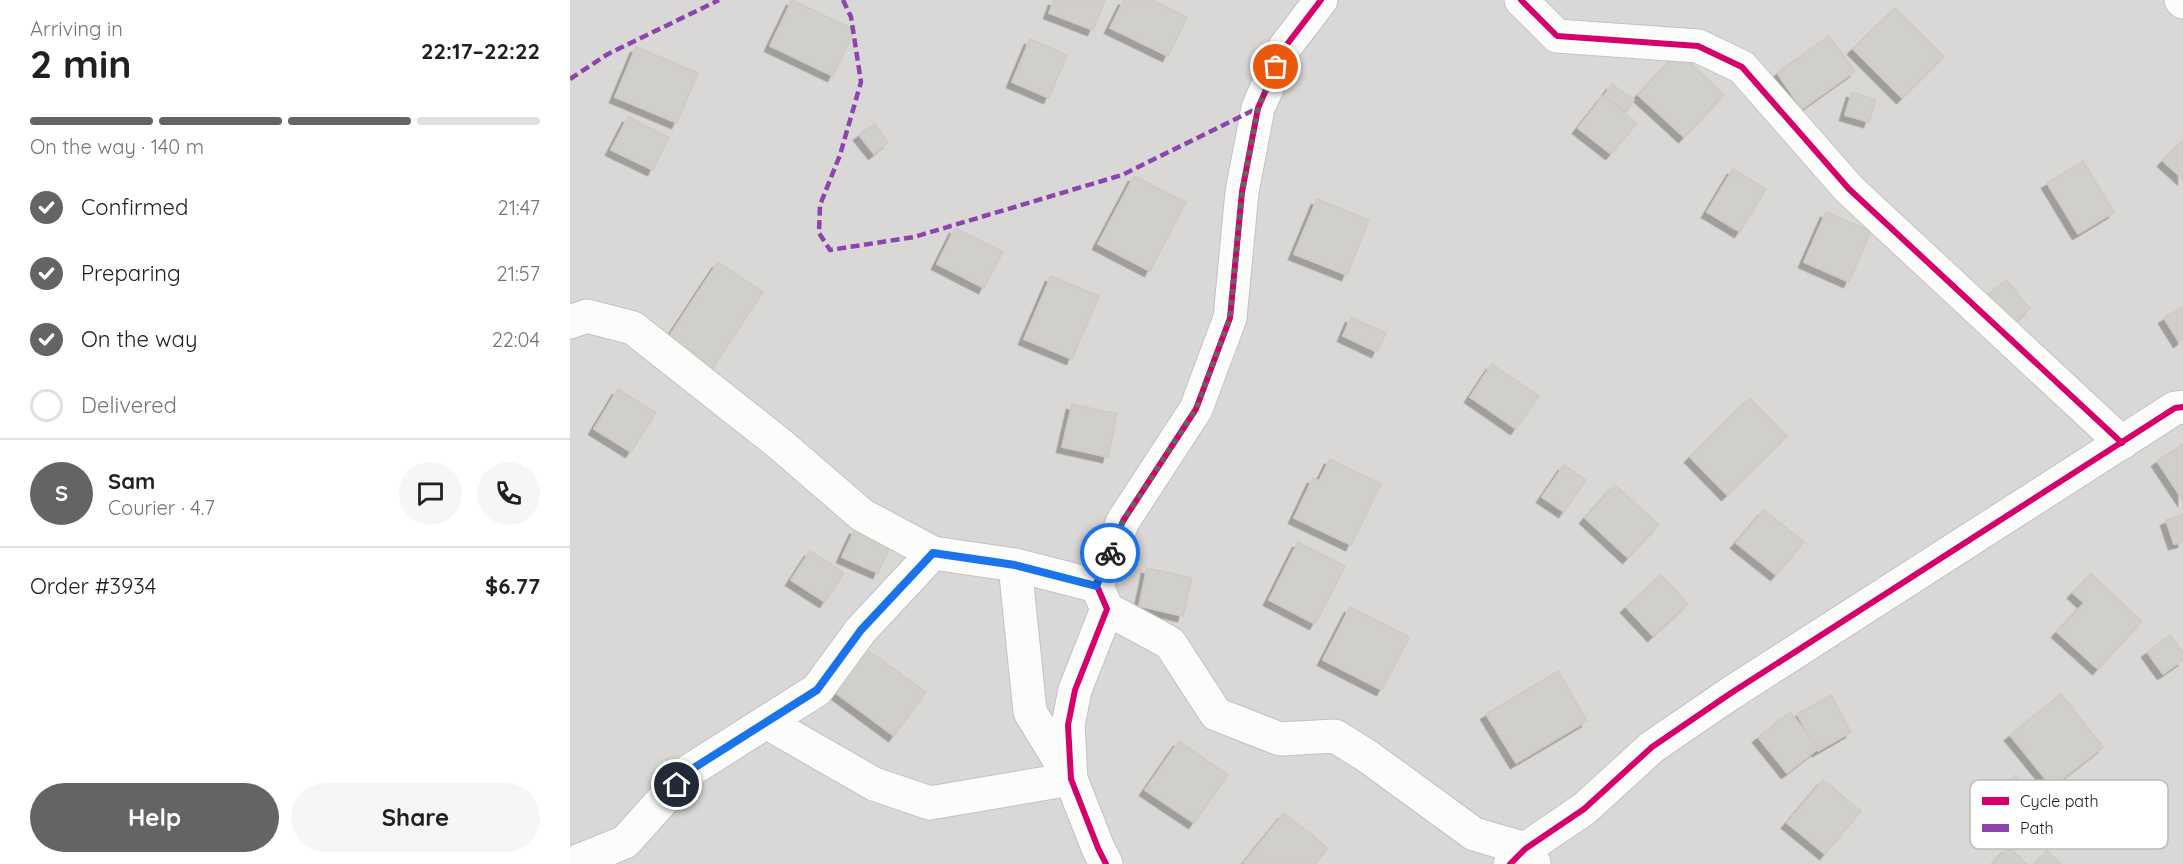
<!DOCTYPE html>
<html lang="en">
<head>
<meta charset="utf-8">
<style>
	:root { --surface:#fff; --page:#f6f6f6; --text:#202124; --muted:#757577; --line:#e0e0e0; --accent:#646462 }
	body { margin:0; font-family:Quicksand,sans-serif; background:var(--page); color:var(--text); height:100vh; display:flex; flex-direction:column; font-size:22px; white-space:nowrap }
	* { box-sizing:border-box; margin:0 }
	p { font-size:20px; color:var(--muted) }
	.icon { flex:none; width:33px; height:33px; fill:none; stroke:currentColor; stroke-width:2; stroke-linecap:round; stroke-linejoin:round }
	.map { position:relative; flex:1; overflow:hidden }
	.panel { display:flex; flex-direction:column; background:var(--surface); width:570px }
	.panel>* { flex:none }
	.pin { position:absolute; display:grid; place-items:center; width:51px; height:51px; color:#fff; margin:-26px; border:3px solid #fff; border-radius:50%; box-shadow:0 2px 6px #0007 }
	.courier { position:absolute; display:grid; place-items:center; width:60px; height:60px; margin:-30px; border:4px solid #1a73e8; border-radius:50%; background:#fff; color:#222; box-shadow:0 2px 8px #0007 }
	.head em { font-style:normal; font-weight:700 }
	.head div { display:flex; flex-direction:column-reverse }
	.head { display:flex; align-items:center; justify-content:space-between; height:102px; padding:0 30px }
	h1 { font-size:39px; font-weight:700; line-height:45px }
	.bar { display:grid; grid-template-columns:repeat(4,1fr); gap:9px 6px; align-content:center; height:72px; padding:0 30px }
	.bar i { height:8px; border-radius:4px; background:var(--line) }
	.bar .active { background:var(--accent) }
	.bar p { grid-column:span 4 }
	.line { display:flex; align-items:center; gap:15px; padding:0 30px; border-top:2px solid var(--line) }
	.line div { flex:1 }
	.round { display:grid; place-items:center; flex:none; width:63px; height:63px; border-radius:32px; background:var(--page) }
	ol { padding:0 30px; list-style:none }
	li { display:flex; align-items:center; gap:18px; height:66px }
	li p { margin-inline-start:auto }
	li .icon { padding:6px; border-radius:50%; background:var(--accent); color:#fff; stroke-width:4 }
	li:last-child { color:var(--muted) }
	li i { width:33px; height:33px; border:3px solid var(--line); border-radius:50% }
	.primary-button { display:flex; gap:12px; margin-top:auto; padding:12px 30px }
	.primary-button a { flex:1; height:69px; border-radius:36px; background:var(--accent); color:#fff; font-size:24px; font-weight:700; line-height:69px; text-align:center }
	.primary-button a+a { background:var(--page); color:var(--text) }
	main { display:flex; flex:1; min-height:0 }
	.map>svg:first-child { display:block }
	.residential { fill:#d9d8d6 }
	.building { fill:#d1cfcc; stroke:#cecbc6; stroke-width:1.5; filter:url(#shadow) }
	.lines { fill:none; stroke-linecap:round; stroke-linejoin:round }
	.minor-casing { stroke:#c3c2c1; stroke-width:35 }
	.minor { stroke:#fcfcfb; stroke-width:33 }
	.quiet { stroke:#8e44ad; stroke-width:4.5; stroke-dasharray:9 4.5; stroke-linecap:butt }
	.cycleway-casing { stroke:#fff; stroke-width:10 }
	.cycleway { stroke:#d6006c; stroke-width:6 }
	.done { stroke:#646462; stroke-width:6; stroke-dasharray:0 10.8 }
	.route { stroke:#1a73e8; stroke-width:8 }
	.key { fill:#fff; stroke:#bbb; stroke-width:1.5 }
	.key-label { font-size:16px; fill:#1c1c1c }
</style>
</head>
<body>
<main>
<section class="panel">
<div class="head"><div><h1>2 min</h1><p>Arriving in</p></div><em>22:17–22:22</em></div>
<div class="bar"><i class="active"></i><i class="active"></i><i class="active"></i><i></i><p>On the way · 140 m</p></div>
<ol>
<li><svg class="icon" aria-label="check" viewBox="0 0 24 24"><path d="M5 12l5 5 9-10"/></svg>Confirmed<p>21:47</p></li>
<li><svg class="icon" aria-label="check" viewBox="0 0 24 24"><path d="M5 12l5 5 9-10"/></svg>Preparing<p>21:57</p></li>
<li><svg class="icon" aria-label="check" viewBox="0 0 24 24"><path d="M5 12l5 5 9-10"/></svg>On the way<p>22:04</p></li>
<li><i></i>Delivered</li>
</ol>
<div class="line" style="height:108px"><b class="round" style="background:var(--accent);color:#fff">S</b><div><b>Sam</b><p>Courier · 4.7</p></div><a class="round"><svg class="icon" aria-label="chat" viewBox="0 0 24 24"><path d="M4 5h16v11H9l-5 4z"/></svg></a><a class="round"><svg class="icon" aria-label="phone" viewBox="0 0 24 24"><path d="M5 4h4l2 5-3 2q2 4 5 5l2-3 5 2v4C11 20 4 13 5 4z"/></svg></a></div>
<div class="line" style="height:78px"><div>Order #3934</div><b>$6.77</b></div>
<div class="primary-button"><a>Help</a><a>Share</a></div>
</section>
<div class="map">
<svg width="1613" height="864" viewBox="0 0 1613 864">
	<defs>
		<filter id="shadow"><feDropShadow dx="-5.5" dy="5.5" stdDeviation="0" flood-color="#0004"/></filter>
	</defs>
	<rect width="100%" height="100%" fill="#eae9e5"/>
	<rect class="residential" x="0" y="0" width="1613" height="864"/>
	<g class="building">
		<path d="M 222,0 L 285,30 L 263,76 L 200,46 Z"/>
		<path d="M 484,0 L 535,0 L 523,30 L 479,13 Z"/>
		<path d="M 554,0 L 582,0 L 617,17 L 598,56 L 540,28 Z"/>
		<path d="M 1325,8 L 1374,56 L 1332,98 L 1283,49 Z"/>
		<path d="M 1259,36 L 1285,71 L 1232,109 L 1207,73 Z"/>
		<path d="M 460,39 L 497,55 L 479,98 L 442,82 Z"/>
		<path d="M 66,47 L 128,73 L 107,123 L 45,97 Z"/>
		<path d="M 1109,52 L 1154,95 L 1114,137 L 1068,95 Z"/>
		<path d="M 1042,84 L 1064,100 L 1056,112 L 1034,96 Z"/>
		<path d="M 1282,92 L 1306,100 L 1299,122 L 1275,115 Z"/>
		<path d="M 1033,96 L 1067,123 L 1041,154 L 1008,128 Z"/>
		<path d="M 58,117 L 99,137 L 83,170 L 41,150 Z"/>
		<path d="M 304,124 L 318,142 L 304,154 L 289,135 Z"/>
		<path d="M 1613,140 L 1613,179 L 1593,161 Z"/>
		<path d="M 1513,161 L 1544,212 L 1508,234 L 1477,183 Z"/>
		<path d="M 1163,169 L 1196,189 L 1170,232 L 1137,212 Z"/>
		<path d="M 564,176 L 616,202 L 580,271 L 528,244 Z"/>
		<path d="M 747,199 L 799,220 L 777,275 L 724,254 Z"/>
		<path d="M 1256,212 L 1301,231 L 1279,282 L 1234,262 Z"/>
		<path d="M 385,228 L 433,252 L 414,288 L 367,264 Z"/>
		<path d="M 148,262 L 193,292 L 143,368 L 98,338 Z"/>
		<path d="M 481,276 L 529,296 L 502,359 L 454,339 Z"/>
		<path d="M 1436,280 L 1460,309 L 1440,326 L 1415,297 Z"/>
		<path d="M 1612,307 L 1613,339 L 1609,342 L 1594,318 Z"/>
		<path d="M 781,317 L 816,333 L 807,352 L 773,336 Z"/>
		<path d="M 922,364 L 969,396 L 946,429 L 900,397 Z"/>
		<path d="M 48,389 L 86,413 L 61,452 L 24,429 Z"/>
		<path d="M 1180,398 L 1217,436 L 1157,495 L 1120,457 Z"/>
		<path d="M 502,404 L 547,414 L 538,457 L 492,447 Z"/>
		<path d="M 1613,444 L 1613,500 L 1587,461 Z"/>
		<path d="M 760,459 L 811,484 L 781,545 L 724,518 L 743,478 L 749,481 Z"/>
		<path d="M 994,465 L 1016,480 L 994,512 L 972,497 Z"/>
		<path d="M 1045,485 L 1089,525 L 1058,558 L 1015,518 Z"/>
		<path d="M 1194,510 L 1234,542 L 1206,575 L 1166,543 Z"/>
		<path d="M 1613,514 L 1613,542 L 1604,544 L 1596,520 Z"/>
		<path d="M 285,529 L 321,545 L 308,573 L 272,557 Z"/>
		<path d="M 728,542 L 775,566 L 745,624 L 699,600 Z"/>
		<path d="M 240,551 L 274,573 L 255,602 L 221,580 Z"/>
		<path d="M 577,568 L 622,578 L 613,616 L 569,606 Z"/>
		<path d="M 1521,574 L 1572,621 L 1528,669 L 1487,632 L 1514,603 L 1503,593 Z"/>
		<path d="M 1091,575 L 1118,604 L 1083,636 L 1056,607 Z"/>
		<path d="M 780,607 L 839,637 L 812,690 L 753,660 Z"/>
		<path d="M 1600,635 L 1613,652 L 1613,660 L 1593,674 L 1577,652 Z"/>
		<path d="M 293,647 L 356,692 L 324,736 L 262,690 Z"/>
		<path d="M 988,671 L 1017,721 L 946,763 L 916,714 Z"/>
		<path d="M 1491,694 L 1533,747 L 1482,787 L 1440,735 Z"/>
		<path d="M 1261,695 L 1281,732 L 1248,751 L 1227,714 Z"/>
		<path d="M 1220,712 L 1249,748 L 1217,773 L 1188,737 Z"/>
		<path d="M 609,741 L 658,775 L 624,823 L 575,790 Z"/>
		<path d="M 1446,775 L 1459,794 L 1434,811 L 1421,793 Z"/>
		<path d="M 1253,780 L 1291,811 L 1255,854 L 1217,823 Z"/>
		<path d="M 714,813 L 758,848 L 745,864 L 673,864 Z"/>
		<path d="M 1438,847 L 1457,864 L 1423,864 Z"/>
		<path d="M 1477,851 L 1491,864 L 1465,864 Z"/>
	</g>
	<g class="lines">
		<g class="minor-casing">
			<g id="minor">
				<path d="M 951,0 L 987,36 L 1128,46 L 1172,67 L 1279,189 L 1552,443"/>
				<path d="M 1611,0 L 1613,2"/>
				<path d="M 0,322 L 17,316 L 63,328 L 211,445 L 292,515 L 363,553"/>
				<path d="M 537,609 L 600,643 L 646,714 L 710,739 L 765,736 L 797,756 L 904,834 L 955,849 L 964,863"/>
				<path d="M 196,722 L 304,784 L 360,803 L 501,779 L 460,712 L 445,565"/>
				<path d="M 1,864 L 55,842 L 119,771 L 247,690 L 291,630 L 363,553 L 445,565 L 527,586"/>
				<path d="M 536,864 L 528,848 L 501,779 L 498,725 L 505,690 L 537,609 L 527,586 L 553,521 L 626,409 L 660,318 L 672,192 L 688,108 L 715,47 L 751,0"/>
				<path d="M 940,864 L 955,849 L 1014,809 L 1082,747 L 1161,693 L 1605,408 L 1613,407"/>
			</g>
		</g>
		<use href="#minor" class="minor"/>
		<g class="quiet">
			<path d="M 273,0 L 281,17 L 291,82 L 270,155 L 250,205 L 249,233 L 260,250 L 344,237 L 552,175 L 688,108"/>
			<path d="M 0,79 L 38,54 L 149,0"/>
		</g>
		<g class="cycleway-casing">
			<g id="cycleway">
				<path d="M 951,0 L 987,36 L 1128,46 L 1172,67 L 1279,189 L 1552,443"/>
				<path d="M 536,864 L 528,848 L 501,779 L 498,725 L 505,690 L 537,609 L 527,586 L 553,521 L 626,409 L 660,318 L 672,192 L 688,108 L 715,47 L 751,0"/>
				<path d="M 940,864 L 955,849 L 1014,809 L 1082,747 L 1161,693 L 1605,408 L 1613,407"/>
			</g>
		</g>
		<use href="#cycleway" class="cycleway"/>
	</g>
	<g class="lines">
		<path class="done" d="M 540,553 L 553,521 L 626,409 L 660,318 L 672,192 L 688,108 L 706,67"/>
		<path class="route" d="M 107,785 L 119,771 L 247,690 L 291,630 L 363,553 L 445,565 L 526,586 L 540,553"/>
	</g>
	<rect x="1400" y="780" width="198" height="69" rx="9" class="key"/>
	<rect x="1412" y="797" width="27" height="8" fill="#d6006c"/>
	<rect x="1412" y="824" width="27" height="8" fill="#8e44ad"/>
	<g class="key-label">
		<text x="1450" y="807">Cycle path</text>
		<text x="1450" y="834">Path</text>
	</g>
</svg>
<div class="pin" style="left:706px;top:67px;background:#ea580c"><svg class="icon" aria-label="bag" viewBox="0 0 24 24"><path d="M5 8h14l-1 12H6zM9 8a3 3 0 0 1 6 0"/></svg></div>
<div class="pin" style="left:107px;top:785px;background:#1f2937"><svg class="icon" aria-label="home" viewBox="0 0 24 24"><path d="M3 11l9-7 9 7M6 9v11h12V9"/></svg></div>
<div class="courier" style="left:540px;top:553px"><svg class="icon" aria-label="bike" viewBox="0 0 24 24"><circle cx="6" cy="16" r="4"/><circle cx="18" cy="16" r="4"/><path d="M6 16l4-8h5l3 8M10 8l3 8H6M13 5h3"/></svg></div>
</div>
</main>
</body>
</html>
